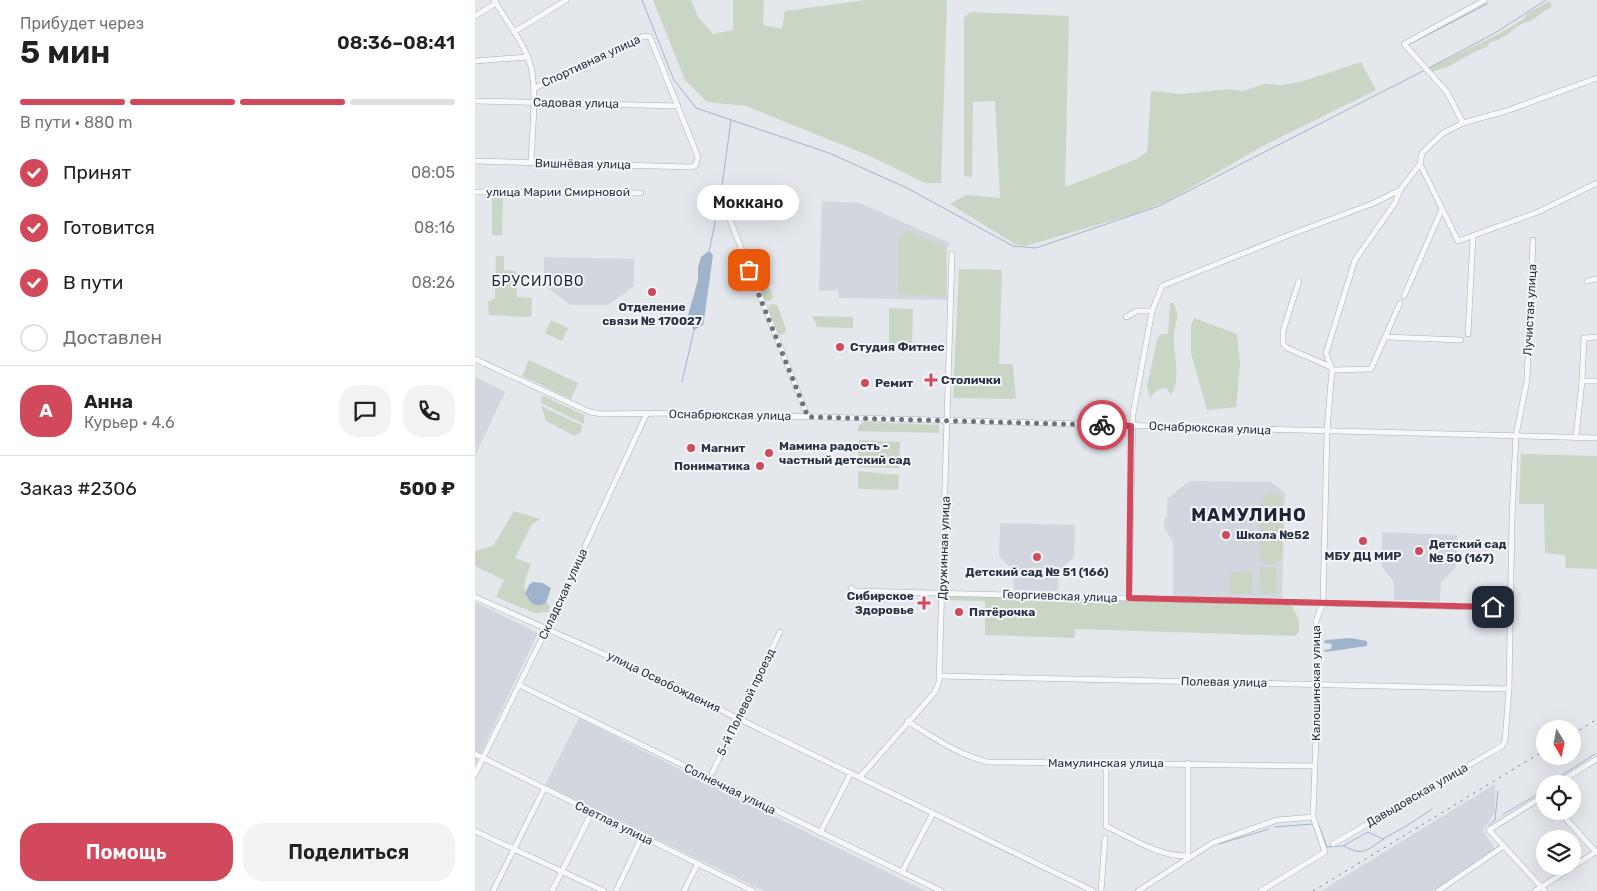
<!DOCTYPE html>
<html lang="ru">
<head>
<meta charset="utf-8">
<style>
	:root { --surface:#fff; --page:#f2f2f2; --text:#202124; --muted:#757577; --line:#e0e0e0; --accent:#d1495b }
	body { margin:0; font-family:Rubik,sans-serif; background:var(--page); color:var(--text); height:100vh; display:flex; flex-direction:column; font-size:19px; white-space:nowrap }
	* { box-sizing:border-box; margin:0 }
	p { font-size:16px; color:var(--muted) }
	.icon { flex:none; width:28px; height:28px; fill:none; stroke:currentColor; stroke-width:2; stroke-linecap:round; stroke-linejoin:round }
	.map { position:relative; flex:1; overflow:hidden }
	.side { display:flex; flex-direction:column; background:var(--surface); width:475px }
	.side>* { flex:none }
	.needle { width:32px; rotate:170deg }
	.buttons { position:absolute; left:1061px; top:720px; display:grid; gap:10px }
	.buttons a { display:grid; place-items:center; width:45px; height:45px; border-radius:50%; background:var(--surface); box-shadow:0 5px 20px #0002; font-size:25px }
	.pin { position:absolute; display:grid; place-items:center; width:42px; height:42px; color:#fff; margin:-21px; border-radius:10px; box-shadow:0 2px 8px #0006 }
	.courier { position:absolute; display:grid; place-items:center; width:50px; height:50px; margin:-25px; border:4px solid #d1495b; border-radius:50%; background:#fff; color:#222; box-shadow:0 1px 6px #0007 }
	.bubble { position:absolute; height:35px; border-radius:18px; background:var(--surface); box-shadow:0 5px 20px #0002; font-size:16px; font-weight:600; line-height:35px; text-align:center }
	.head em { font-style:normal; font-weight:600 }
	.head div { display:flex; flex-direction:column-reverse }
	.head { display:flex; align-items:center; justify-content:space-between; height:85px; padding:0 20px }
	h1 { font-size:32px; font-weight:600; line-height:38px }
	.bar { display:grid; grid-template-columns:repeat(4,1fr); gap:8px 5px; align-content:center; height:60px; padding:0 20px }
	.bar i { height:6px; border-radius:4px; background:var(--line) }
	.bar .current { background:var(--accent) }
	.bar p { grid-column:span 4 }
	.line { display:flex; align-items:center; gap:12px; padding:0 20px; border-top:1px solid var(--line) }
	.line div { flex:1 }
	.round { display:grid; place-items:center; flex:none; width:52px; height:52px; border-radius:20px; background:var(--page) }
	ol { padding:0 20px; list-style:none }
	li { display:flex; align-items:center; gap:15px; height:55px }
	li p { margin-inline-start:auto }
	li .icon { padding:5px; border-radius:50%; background:var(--accent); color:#fff; stroke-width:4 }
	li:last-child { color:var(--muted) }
	li i { width:28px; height:28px; border:2px solid var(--line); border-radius:50% }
	.button { display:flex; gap:10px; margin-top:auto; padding:10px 20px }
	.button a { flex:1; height:58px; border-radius:20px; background:var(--accent); color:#fff; font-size:20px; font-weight:600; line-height:58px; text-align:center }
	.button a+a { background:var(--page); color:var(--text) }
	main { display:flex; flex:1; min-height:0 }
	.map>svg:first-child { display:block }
	.built { fill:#d2d6de }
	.green { fill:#c9d6c5 }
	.water { fill:#9fb4cc }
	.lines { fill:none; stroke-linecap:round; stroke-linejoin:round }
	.stream { stroke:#9fb4cc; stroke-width:1 }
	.minor-casing { stroke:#a9aeb7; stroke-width:6 }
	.minor { stroke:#f7f8fa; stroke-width:5 }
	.rail { stroke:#7d8696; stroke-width:1; stroke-dasharray:2.5 5; stroke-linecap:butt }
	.done { stroke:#6c737f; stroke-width:5; stroke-dasharray:0 9 }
	.route { stroke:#d1495b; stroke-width:6 }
	.poi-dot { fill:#d1495b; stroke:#f4f6f9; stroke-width:2 }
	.labels { text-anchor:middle; stroke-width:4; stroke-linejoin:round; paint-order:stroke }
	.street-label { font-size:12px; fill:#2b3445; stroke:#f4f6f9 }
	.poi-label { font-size:12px; font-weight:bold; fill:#2b3445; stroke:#f4f6f9; text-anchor:start }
	.neighbourhood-label { font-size:14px; letter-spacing:1px; fill:#1d2536; stroke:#f4f6f9 }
	.district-label { font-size:18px; font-weight:bold; letter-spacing:1px; fill:#1d2536; stroke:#f4f6f9 }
</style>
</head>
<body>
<main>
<section class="side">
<div class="head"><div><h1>5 мин</h1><p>Прибудет через</p></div><em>08:36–08:41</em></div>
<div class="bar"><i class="current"></i><i class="current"></i><i class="current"></i><i></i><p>В пути · 880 m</p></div>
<ol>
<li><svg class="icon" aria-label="check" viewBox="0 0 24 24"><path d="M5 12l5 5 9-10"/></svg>Принят<p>08:05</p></li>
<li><svg class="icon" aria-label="check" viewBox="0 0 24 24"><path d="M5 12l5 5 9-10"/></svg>Готовится<p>08:16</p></li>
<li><svg class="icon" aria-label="check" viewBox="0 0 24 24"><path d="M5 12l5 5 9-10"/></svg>В пути<p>08:26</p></li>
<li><i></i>Доставлен</li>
</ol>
<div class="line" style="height:90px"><b class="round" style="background:var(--accent);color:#fff">А</b><div><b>Анна</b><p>Курьер · 4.6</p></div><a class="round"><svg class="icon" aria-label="chat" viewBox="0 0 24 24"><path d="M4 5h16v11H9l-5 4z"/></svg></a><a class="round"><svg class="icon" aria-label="phone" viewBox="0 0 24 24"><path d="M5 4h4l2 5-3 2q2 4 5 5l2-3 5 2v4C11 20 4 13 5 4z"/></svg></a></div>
<div class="line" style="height:65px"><div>Заказ #2306</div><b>500 ₽</b></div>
<div class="button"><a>Помощь</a><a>Поделиться</a></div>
</section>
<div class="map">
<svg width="1122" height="891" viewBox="0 0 1122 891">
	<rect width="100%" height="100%" fill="#e4e7ec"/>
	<g class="built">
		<path d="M 347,201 L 385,203 L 475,243 L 472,249 L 472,300 L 364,298 L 363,290 L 344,291 Z"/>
		<path d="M 69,257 L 159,259 L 159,286 L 133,305 L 95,305 L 69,285 Z"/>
		<path d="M 0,377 L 30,392 L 0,456 Z"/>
		<path d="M 714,481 L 796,482 L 810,493 L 807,598 L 698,596 L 698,542 L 689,527 L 689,519 L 692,516 L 692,499 Z"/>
		<path d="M 525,523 L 600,525 L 599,557 L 584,571 L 583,591 L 539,590 L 539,571 L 524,556 Z"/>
		<path d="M 907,532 L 982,535 L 981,567 L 966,582 L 965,601 L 919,600 L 919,582 L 907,567 Z"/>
		<path d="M 0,602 L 63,633 L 0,765 Z"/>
		<path d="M 104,718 L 265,800 L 451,891 L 289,891 L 70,785 Z"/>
		<path d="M 1020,784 L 1020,812 L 1008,831 L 1021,850 L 959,891 L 846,891 Z"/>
	</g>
	<g class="green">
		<path d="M 178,0 L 216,0 L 223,17 L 238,34 L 258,30 L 258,0 L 289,0 L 288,25 L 307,29 L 310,11 L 391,0 L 472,0 L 466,183 L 450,183 L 395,156 L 271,106 L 232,102 L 210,80 Z"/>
		<path d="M 1075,1 L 1076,5 L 1075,9 C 1067,11 1065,14 1059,19 C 1055,22 1049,22 1045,25 C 1035,32 1026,41 1015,42 L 1012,47 C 994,52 970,73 954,71 L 954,68 L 1024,34 L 1050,18 L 1051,14 Z"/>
		<path d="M 495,12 L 594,16 L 590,187 L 662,159 L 672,152 L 676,91 L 707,94 L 754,89 L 768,91 L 789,84 L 807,85 L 825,82 L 886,62 L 901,90 L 786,147 L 695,200 L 656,215 L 550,246 L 540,244 L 475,204 L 491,195 L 525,198 L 520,101 L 498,102 L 497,177 L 489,176 L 489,18 Z"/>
		<path d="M 17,198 L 28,198 L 27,235 L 17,235 Z"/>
		<path d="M 432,230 L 465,245 L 471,245 L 471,297 L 423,294 L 424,239 Z"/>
		<path d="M 21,256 L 29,256 L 29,270 L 41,271 L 42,297 L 57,298 L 56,317 L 14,315 L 13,302 L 20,298 Z"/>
		<path d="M 285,264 L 298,297 L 295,301 L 289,300 L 276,267 Z"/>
		<path d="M 484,269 L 527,270 L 524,364 L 538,364 L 541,399 L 478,398 Z"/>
		<path d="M 695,303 L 698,303 C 707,319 699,322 699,337 C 698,356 707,378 696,395 L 691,388 L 682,390 L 675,398 L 672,386 L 682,340 L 686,334 L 693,334 Z"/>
		<path d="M 296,304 L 302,305 L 311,329 L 310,333 L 306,335 L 303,333 L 293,309 Z"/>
		<path d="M 414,308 L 438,309 L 437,347 L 414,347 Z"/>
		<path d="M 337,316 L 378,317 L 378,328 L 342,327 Z"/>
		<path d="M 719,318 L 762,334 L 765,365 L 761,407 L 732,410 L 716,353 L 716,325 Z"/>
		<path d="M 76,320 L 93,328 L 87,341 L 70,333 Z"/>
		<path d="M 54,360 L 103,383 L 96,399 L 47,376 Z"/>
		<path d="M 69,396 L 109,415 L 109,424 L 66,403 L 66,397 Z"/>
		<path d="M 66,406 L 108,426 L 105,433 L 100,436 L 71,421 Z"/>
		<path d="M 389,422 L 464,425 L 464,433 L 382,431 L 384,425 Z"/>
		<path d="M 384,440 L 425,442 L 424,468 L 383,467 Z"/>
		<path d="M 1046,454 L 1122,456 L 1122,569 L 1091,568 L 1090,555 L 1070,553 L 1069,504 L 1044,504 Z"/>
		<path d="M 383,471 L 424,475 L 423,490 L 383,489 Z"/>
		<path d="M 797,492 L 806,496 L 808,505 L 807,557 C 800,567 791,567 784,557 L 785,504 L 789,496 Z"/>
		<path d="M 39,511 L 65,519 L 57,524 L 40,558 L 56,564 C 51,577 47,585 52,599 L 67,605 L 71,603 L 75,606 L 73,612 L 60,613 L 21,597 L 29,580 L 0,566 L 0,551 L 18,546 Z"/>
		<path d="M 785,567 L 801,567 L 800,594 L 784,594 Z"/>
		<path d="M 755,572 L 777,573 L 776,594 L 754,594 Z"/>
		<path d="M 473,595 L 816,604 L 824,620 L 824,632 L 820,636 L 600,629 L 600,638 L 510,635 L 510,601 L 473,600 Z"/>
	</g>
	<g class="water">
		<path d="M 234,251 L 238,255 L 229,320 L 228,325 L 219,330 L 212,319 L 223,280 L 223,267 L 226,257 Z"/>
		<path d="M 58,582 L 68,583 L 76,588 L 71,603 C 62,609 54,603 50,593 L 54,585 Z"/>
		<path d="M 875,638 L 892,641 L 892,646 L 850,652 L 849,650 L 856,649 L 857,644 L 849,643 L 850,640 Z"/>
	</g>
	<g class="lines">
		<g class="stream">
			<path d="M 167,0 L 199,80 L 221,108 L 354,153 L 432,188 L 538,246 L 561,248 L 684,206 L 948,71"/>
			<path d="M 933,45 L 1012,4"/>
			<path d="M 954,68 L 1020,33 L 1071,0"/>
			<path d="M 234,252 L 246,193 L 256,120"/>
			<path d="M 207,382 L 219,330"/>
			<path d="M 1073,784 L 1120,754"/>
			<path d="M 1027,815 L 1058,797 L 1070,785"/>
			<path d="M 1014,825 L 1020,820 L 1023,791"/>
			<path d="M 844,826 L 852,847 L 868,846 L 893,832 L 908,839 L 933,825 L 957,809"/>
			<path d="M 799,827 L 838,824"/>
			<path d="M 744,844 L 794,829"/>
			<path d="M 869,846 C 889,857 891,850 909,839"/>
		</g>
		<g class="minor-casing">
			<g id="minor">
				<path d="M 19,0 C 31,21 50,43 56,67 C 62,93 57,135 56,163"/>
				<path d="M 0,16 L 21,3"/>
				<path d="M 39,32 L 91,0"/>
				<path d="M 0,61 L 53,57"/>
				<path d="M 0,101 L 203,106"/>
				<path d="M 988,123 L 972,92 L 929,44 L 1010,0"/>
				<path d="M 0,161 L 216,167 L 220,166 L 223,157 L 175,37 L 169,36 L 58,89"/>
				<path d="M 945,164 L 983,241 L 1063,212 L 1122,183"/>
				<path d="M 0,192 L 166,193"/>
				<path d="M 255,220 L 333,417"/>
				<path d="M 824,281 L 808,331 L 808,344 L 812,348 L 856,367"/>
				<path d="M 1112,281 L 1122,279"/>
				<path d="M 929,296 L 967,209"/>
				<path d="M 651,317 L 662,311 L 677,311"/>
				<path d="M 993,334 L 998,236"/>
				<path d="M 911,337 L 986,340"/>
				<path d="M 1122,337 L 1109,338 L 1107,381 L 1122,381"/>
				<path d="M 0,359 L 115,412 L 127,414 L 199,413 L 1122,438"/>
				<path d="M 857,370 L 896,369 L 925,303"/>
				<path d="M 1101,437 L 1107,381"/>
				<path d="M 376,588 L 380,591 L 1035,608"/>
				<path d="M 0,597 L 151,664 L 618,891"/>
				<path d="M 654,598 L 658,414 L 677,311 L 687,286 L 814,235 L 899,203 L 925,190"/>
				<path d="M 464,676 L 1034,689"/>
				<path d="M 44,685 L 466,891"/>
				<path d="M 432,721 C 458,737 483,755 513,762 L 840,766"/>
				<path d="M 0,754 L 278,891"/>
				<path d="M 631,764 L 631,826 C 656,838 685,857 713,856 L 713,763"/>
				<path d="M 237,773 L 305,632"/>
				<path d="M 0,774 L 72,628 L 172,413"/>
				<path d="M 385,777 L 460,692 L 464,682 L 477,254"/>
				<path d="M 1081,784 L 1122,759"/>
				<path d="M 1070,795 L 1014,830 L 1070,891"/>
				<path d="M 1084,811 L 1122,853"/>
				<path d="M 0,831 L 129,891"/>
				<path d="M 345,833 L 376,773"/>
				<path d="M 858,844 L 1027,746 L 1030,741 L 1034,689 L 1037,518 L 1041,435 L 1052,380 L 1058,240"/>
				<path d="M 427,872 L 458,813"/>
				<path d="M 18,891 L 69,789"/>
				<path d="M 77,891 L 117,812"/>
				<path d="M 141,891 L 167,836"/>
				<path d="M 209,891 L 223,863"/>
				<path d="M 626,891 L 630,838"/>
				<path d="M 663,891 L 737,843 L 802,820 L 838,817"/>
				<path d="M 786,891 L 850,852 L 838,817 L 843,684 L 841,621 L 848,603 L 852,431 L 857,370 L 851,353 L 880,260 L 920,203 L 925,190 L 945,164 L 947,153 L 968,133 L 988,123 L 1031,111 L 1122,78"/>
				<path d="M 963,891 L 1029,846"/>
				<path d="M 1060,891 L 1122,851"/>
			</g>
		</g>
		<use href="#minor" class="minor"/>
		<g class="rail">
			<path d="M 1098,734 L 1122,719"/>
			<path d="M 838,891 L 1070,750"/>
		</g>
	</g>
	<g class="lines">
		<path class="done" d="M 274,270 L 333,417 L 627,425"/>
		<path class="route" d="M 627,425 L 656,426 L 654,598 L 1018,607"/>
	</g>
	<g class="poi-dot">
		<circle cx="177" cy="292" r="5"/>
		<circle cx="365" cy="347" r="5"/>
		<path d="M453.5 372.5h5v5h5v5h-5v5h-5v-5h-5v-5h5z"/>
		<circle cx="390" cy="383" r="5"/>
		<circle cx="216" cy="448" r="5"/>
		<circle cx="294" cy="453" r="5"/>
		<circle cx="285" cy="466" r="5"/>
		<circle cx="751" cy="535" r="5"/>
		<circle cx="888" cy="541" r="5"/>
		<circle cx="944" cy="551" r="5"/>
		<circle cx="562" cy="557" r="5"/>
		<path d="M446.5 595.5h5v5h5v5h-5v5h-5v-5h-5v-5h5z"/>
		<circle cx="484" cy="612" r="5"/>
	</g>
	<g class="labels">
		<g class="street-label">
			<text transform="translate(116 61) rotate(-25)" y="4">Спортивная улица</text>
			<text transform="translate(101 103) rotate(1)" y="4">Садовая улица</text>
			<text transform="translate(108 164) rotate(1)" y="4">Вишнёвая улица</text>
			<text x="83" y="196">улица Марии Смирновой</text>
			<text transform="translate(1055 310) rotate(-87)" y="4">Лучистая улица</text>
			<text transform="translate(255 415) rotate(1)" y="4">Оснабрюкская улица</text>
			<text transform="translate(735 428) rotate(2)" y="4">Оснабрюкская улица</text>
			<text transform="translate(469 548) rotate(-88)" y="4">Дружинная улица</text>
			<text transform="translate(88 594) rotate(-65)" y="4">Складская улица</text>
			<text transform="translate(585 596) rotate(2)" y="4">Георгиевская улица</text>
			<text transform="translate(189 682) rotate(26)" y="4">улица Освобождения</text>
			<text transform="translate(749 682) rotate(1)" y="4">Полевая улица</text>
			<text transform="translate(841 683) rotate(-90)" y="4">Калошинская улица</text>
			<text transform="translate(271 702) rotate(-64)" y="4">5-й Полевой проезд</text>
			<text x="631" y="767">Мамулинская улица</text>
			<text transform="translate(255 789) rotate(26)" y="4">Солнечная улица</text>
			<text transform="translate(942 795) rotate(-30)" y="4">Давыдовская улица</text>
			<text transform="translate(139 823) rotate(26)" y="4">Светлая улица</text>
		</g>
		<g class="poi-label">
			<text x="177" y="311" text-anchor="middle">Отделение<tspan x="177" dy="14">связи № 170027</tspan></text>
			<text x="375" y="351">Студия Фитнес</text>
			<text x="466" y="384">Столички</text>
			<text x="400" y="387">Ремит</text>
			<text x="304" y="450">Мамина радость -<tspan x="304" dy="14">частный детский сад</tspan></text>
			<text x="226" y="452">Магнит</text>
			<text x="275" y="470" text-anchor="end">Пониматика</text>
			<text x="761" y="539">Школа №52</text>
			<text x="954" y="548">Детский сад<tspan x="954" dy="14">№ 50 (167)</tspan></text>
			<text x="888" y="560" text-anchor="middle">МБУ ДЦ МИР</text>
			<text x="562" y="576" text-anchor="middle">Детский сад № 51 (166)</text>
			<text x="439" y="600" text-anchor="end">Сибирское<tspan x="439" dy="14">Здоровье</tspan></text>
			<text x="494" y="616">Пятёрочка</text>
		</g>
		<g class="neighbourhood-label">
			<text x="63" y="286">БРУСИЛОВО</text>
		</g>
		<g class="district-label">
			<text x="774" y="521">МАМУЛИНО</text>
		</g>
	</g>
</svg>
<div class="buttons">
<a><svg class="needle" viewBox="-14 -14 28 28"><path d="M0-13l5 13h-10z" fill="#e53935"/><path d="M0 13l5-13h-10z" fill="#757577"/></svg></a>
<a><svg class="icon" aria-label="locate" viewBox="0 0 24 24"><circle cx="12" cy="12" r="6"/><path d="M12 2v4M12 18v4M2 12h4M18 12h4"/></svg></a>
<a><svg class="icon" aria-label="layers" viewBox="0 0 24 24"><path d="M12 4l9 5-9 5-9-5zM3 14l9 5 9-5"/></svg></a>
</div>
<div class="pin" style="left:274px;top:270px;background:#ea580c"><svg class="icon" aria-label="bag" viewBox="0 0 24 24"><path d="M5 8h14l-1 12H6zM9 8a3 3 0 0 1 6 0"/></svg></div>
<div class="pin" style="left:1018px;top:607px;background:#1f2937"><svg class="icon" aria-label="home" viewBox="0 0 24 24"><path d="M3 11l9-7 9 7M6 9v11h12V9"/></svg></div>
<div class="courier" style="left:627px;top:425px"><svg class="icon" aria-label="bike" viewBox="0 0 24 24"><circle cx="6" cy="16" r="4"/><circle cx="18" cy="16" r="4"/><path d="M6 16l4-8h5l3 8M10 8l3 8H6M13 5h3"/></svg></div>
<div class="bubble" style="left:222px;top:185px;width:102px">Моккано</div>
</div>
</main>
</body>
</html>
